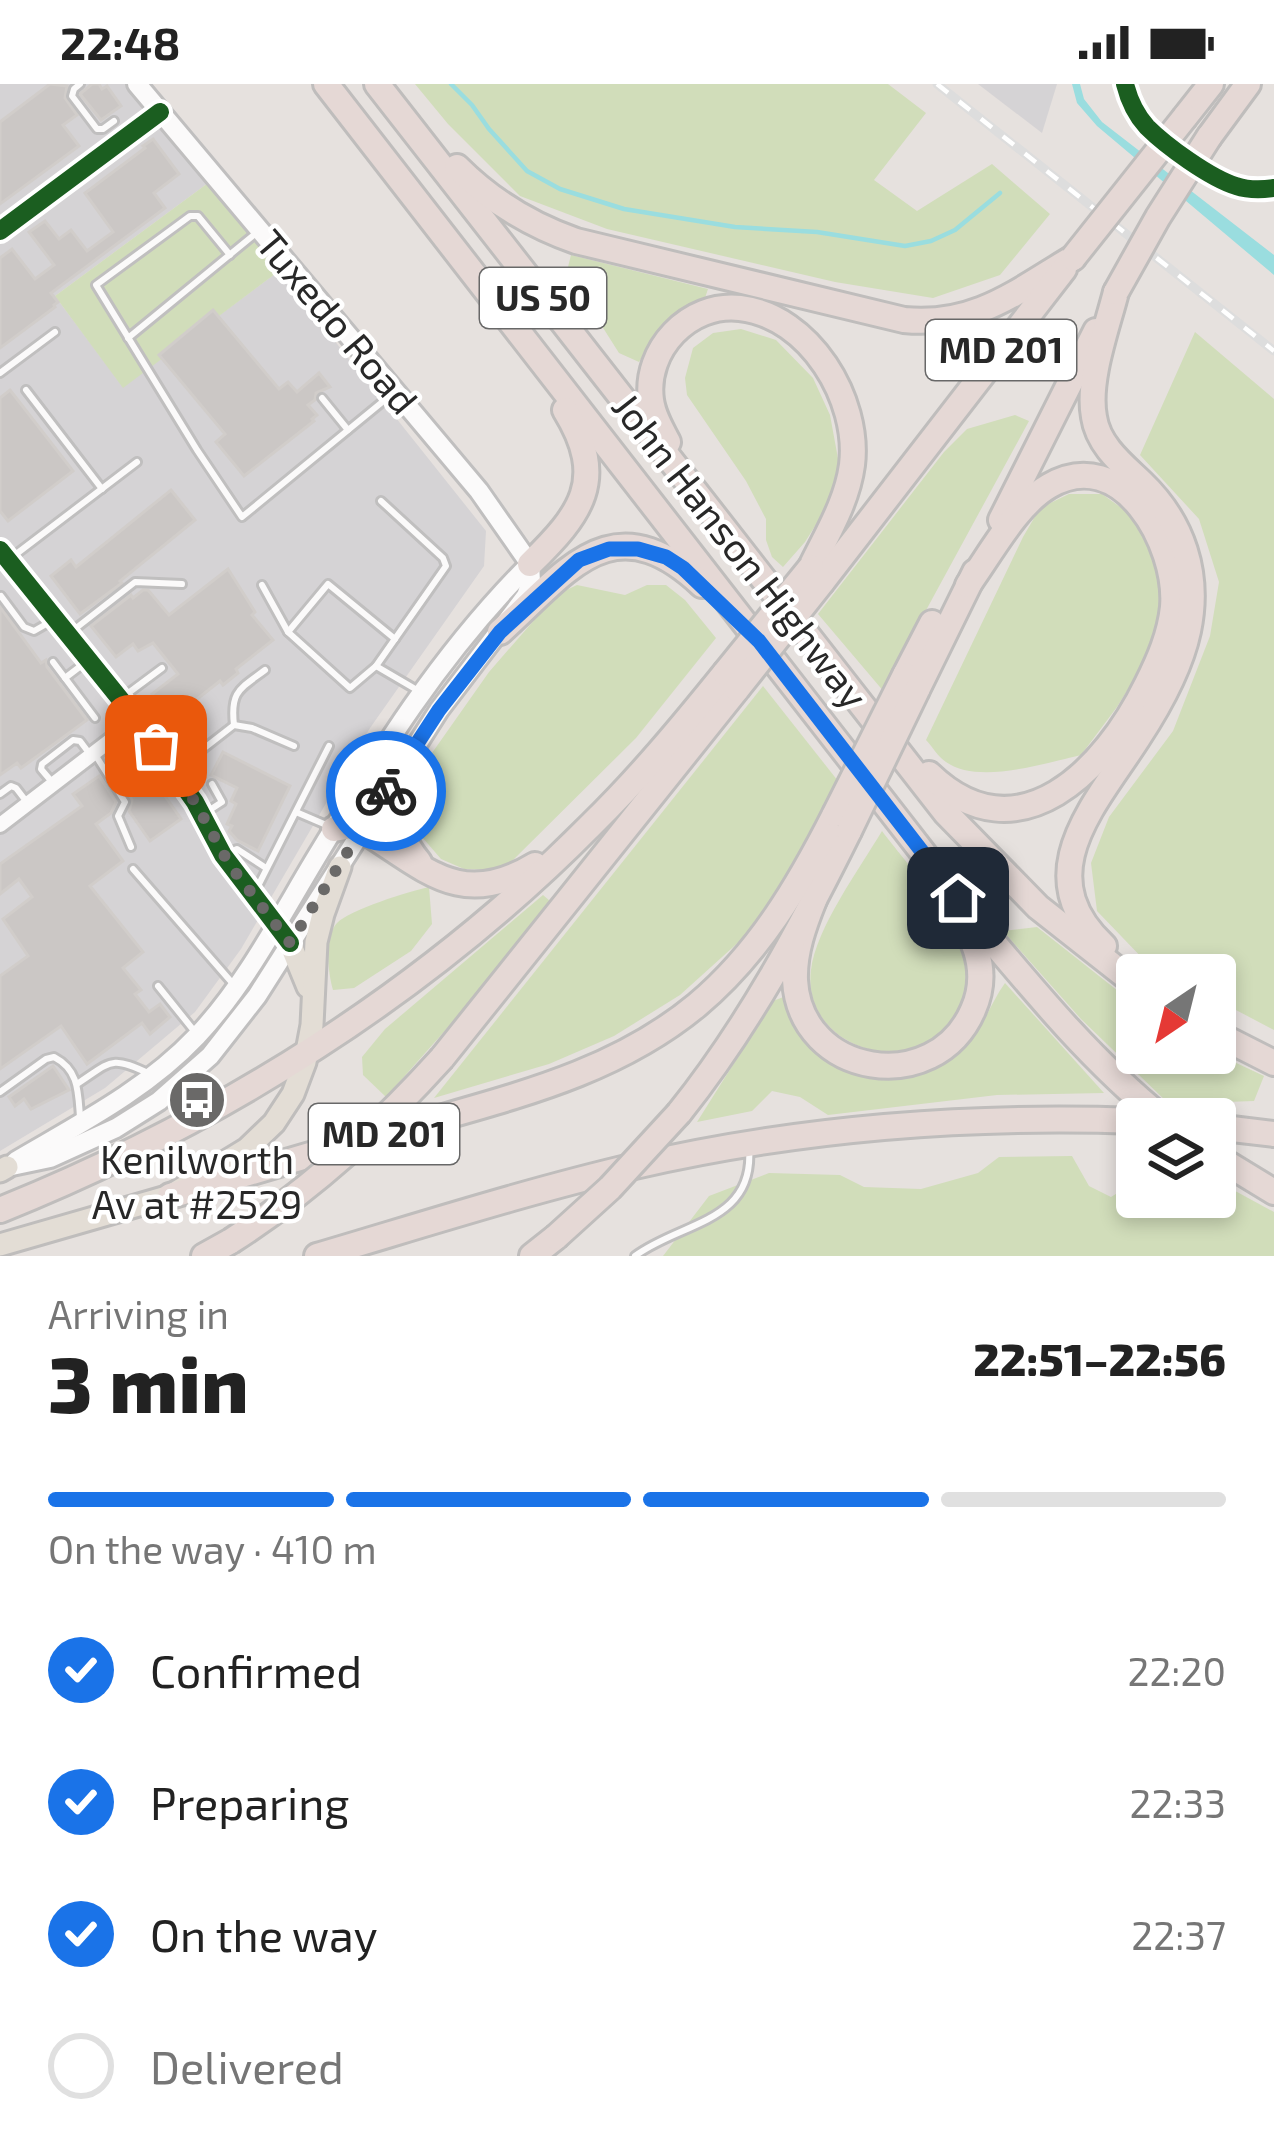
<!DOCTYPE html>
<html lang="en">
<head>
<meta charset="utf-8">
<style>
	:root { --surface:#fff; --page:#f6f6f6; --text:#222; --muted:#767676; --line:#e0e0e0; --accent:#1a73e8 }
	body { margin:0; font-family:"Exo 2",sans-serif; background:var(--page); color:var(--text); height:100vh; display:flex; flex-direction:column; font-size:45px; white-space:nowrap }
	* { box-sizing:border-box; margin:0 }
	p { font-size:39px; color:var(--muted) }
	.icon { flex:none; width:66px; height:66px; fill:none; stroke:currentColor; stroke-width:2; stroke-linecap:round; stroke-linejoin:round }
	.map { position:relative; height:1172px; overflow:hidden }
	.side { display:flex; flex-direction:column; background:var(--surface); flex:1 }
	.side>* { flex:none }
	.needle { width:78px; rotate:215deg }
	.controls { position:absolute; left:1116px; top:870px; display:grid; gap:24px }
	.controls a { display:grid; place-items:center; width:120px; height:120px; border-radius:12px; background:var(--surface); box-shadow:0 6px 18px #0003; font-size:60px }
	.pin { position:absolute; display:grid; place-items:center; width:102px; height:102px; color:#fff; margin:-51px; border-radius:24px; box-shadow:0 6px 18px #0006 }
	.courier { position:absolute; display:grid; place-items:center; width:120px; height:120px; margin:-60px; border:9px solid #1a73e8; border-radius:50%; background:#fff; color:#222; box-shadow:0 3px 15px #0007 }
	.summary em { font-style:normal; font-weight:800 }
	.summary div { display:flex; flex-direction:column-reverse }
	.summary { display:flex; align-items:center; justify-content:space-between; height:204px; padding:0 48px }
	h1 { font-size:78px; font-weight:800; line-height:90px }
	.bar { display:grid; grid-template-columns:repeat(4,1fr); gap:18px 12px; align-content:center; height:144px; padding:0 48px }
	.bar i { height:15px; border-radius:9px; background:var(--line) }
	.bar .current { background:var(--accent) }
	.bar p { grid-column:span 4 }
	ol { padding:0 48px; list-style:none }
	li { display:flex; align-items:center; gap:36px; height:132px }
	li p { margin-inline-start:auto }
	li .icon { padding:12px; border-radius:50%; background:var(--accent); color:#fff; stroke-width:4 }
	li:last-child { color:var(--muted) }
	li i { width:66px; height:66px; border:6px solid var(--line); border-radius:50% }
	.status { display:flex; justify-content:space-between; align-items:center; height:84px; padding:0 60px; background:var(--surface); direction:ltr }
	.status svg { height:33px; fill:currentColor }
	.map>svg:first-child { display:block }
	.industrial { fill:#d5d3d5 }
	.green { fill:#d1ddba }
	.water { fill:#9adddf }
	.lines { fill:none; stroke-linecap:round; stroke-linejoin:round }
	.stream { stroke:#9adddf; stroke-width:4.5 }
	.building { fill:#cbc7c5; stroke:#d1cdca; stroke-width:3 }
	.service-casing { stroke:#c0bfbf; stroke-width:12 }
	.minor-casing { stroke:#c0bfbf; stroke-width:20 }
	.secondary-casing { stroke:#c0bfbf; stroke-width:24 }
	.primary-casing { stroke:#bfbdbc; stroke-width:27 }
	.motorway-casing { stroke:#bfbdbc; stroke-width:30 }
	.service { stroke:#fbfafa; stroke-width:6 }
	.minor { stroke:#fbfafa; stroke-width:14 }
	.secondary { stroke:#fbfafa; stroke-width:18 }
	.primary { stroke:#e3ddd5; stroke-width:21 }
	.motorway { stroke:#e5d8d5; stroke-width:24 }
	.rail-casing { stroke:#ddd; stroke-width:9 }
	.rail { stroke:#fff; stroke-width:4.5; stroke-dasharray:14; stroke-linecap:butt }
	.motorway-bridge-casing { stroke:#bfbdbc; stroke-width:30; stroke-linecap:butt }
	.motorway-bridge { stroke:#e5d8d5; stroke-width:24 }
	.cycleway-casing { stroke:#fff; stroke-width:26 }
	.cycleway { stroke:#1b5e20; stroke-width:18 }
	.done { stroke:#6a6968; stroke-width:12; stroke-dasharray:0 21.6 }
	.route { stroke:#1a73e8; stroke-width:15 }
	.labels { text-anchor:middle; stroke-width:9; stroke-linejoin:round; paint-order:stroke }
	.shield { fill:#fff; stroke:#686868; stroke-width:3 }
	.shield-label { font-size:36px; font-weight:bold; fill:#282828 }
	.street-label { font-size:39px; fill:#282828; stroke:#fff }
	.poi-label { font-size:39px; fill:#282828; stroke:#fff }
</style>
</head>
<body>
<div class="status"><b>22:48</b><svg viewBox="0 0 49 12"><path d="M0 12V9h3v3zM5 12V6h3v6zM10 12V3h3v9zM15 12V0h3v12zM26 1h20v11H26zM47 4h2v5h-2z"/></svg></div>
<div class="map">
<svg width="1274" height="1172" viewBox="0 0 1274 1172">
	<rect width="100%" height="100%" fill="#e6e1de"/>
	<g class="industrial">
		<path d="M 0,0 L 129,0 L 208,99 L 55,212 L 123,303 L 279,187 L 486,447 L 484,482 L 370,644 L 241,865 L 195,928 L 105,1004 L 0,1067 Z"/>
		<path d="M 978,0 L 1057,0 L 1042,49 Z"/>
	</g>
	<g class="green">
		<path d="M 415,0 L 888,0 L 926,29 L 874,96 L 917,127 L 992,80 L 1050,130 L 1000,191 L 933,214 L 835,198 L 607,145 L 520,112 L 448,40 Z"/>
		<path d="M 208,99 L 279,187 L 123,304 L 55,212 Z"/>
		<path d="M 571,171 L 708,205 L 704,217 C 673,235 658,246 639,278 L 619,269 L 567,187 Z"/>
		<path d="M 741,245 L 776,256 L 813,294 L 830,331 L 839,380 L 827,423 L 805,458 L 783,483 L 772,473 L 766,456 L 766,435 L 746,397 L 687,311 L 685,294 L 693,264 L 713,249 Z"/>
		<path d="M 1195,248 L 1274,315 L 1274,946 L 1215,915 L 1215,891 L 1170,891 L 1147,879 L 1097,827 L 1091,779 L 1109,733 L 1173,647 L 1210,552 L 1219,498 L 1199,435 L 1140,371 Z"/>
		<path d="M 1015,331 L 1029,337 L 918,541 L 885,609 L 818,530 L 944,368 L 967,345 Z"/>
		<path d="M 1069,410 L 1102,410 L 1130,430 L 1156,470 L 1161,500 L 1162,533 L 1146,576 L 1117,623 L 1081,671 C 1046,679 978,701 946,678 C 938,673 932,662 926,656 L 1023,453 L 1040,424 Z"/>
		<path d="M 577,501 L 625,511 L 647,501 L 666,501 L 685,516 L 716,554 L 636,654 L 508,781 L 492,786 L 464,785 L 441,775 L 422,753 L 414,733 L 416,706 L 432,669 L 489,588 L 556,511 Z"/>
		<path d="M 763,602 L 838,697 L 781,808 L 742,855 L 680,911 L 614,952 L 549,980 L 434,1014 Z"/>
		<path d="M 882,747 C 904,777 964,842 969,876 C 971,891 965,907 960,921 C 929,1003 800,969 811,886 C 816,844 860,784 882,747 Z"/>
		<path d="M 429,803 L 432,840 L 411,867 L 354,904 L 333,906 C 328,889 324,853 337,839 C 349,826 410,807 429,803 Z"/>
		<path d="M 543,811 L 550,817 L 499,886 L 386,1013 L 363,991 L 362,973 L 385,945 Z"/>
		<path d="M 1037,843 L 1137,922 L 1137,969 L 1215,969 L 1264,992 L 1254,1017 L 1169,1020 L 1081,935 L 1003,847 Z"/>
		<path d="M 1005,899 L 1104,1009 L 997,1011 L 828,1031 L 800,1013 L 772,1007 L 752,1027 L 697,1038 L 773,917 L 786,912 C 793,929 801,948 813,961 C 849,1000 919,1005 959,970 C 981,950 988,923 1005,899 Z"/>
		<path d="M 1072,1072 L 1089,1102 L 1111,1113 L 1124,1105 L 1133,1076 L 1137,1075 L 1137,1113 L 1215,1113 L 1215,1096 L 1274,1128 L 1274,1172 L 663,1172 L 709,1112 L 769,1089 L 840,1091 L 864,1103 L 921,1105 L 978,1089 L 999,1073 Z"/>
	</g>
	<path class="water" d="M 1072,0 L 1080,0 L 1084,15 L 1102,38 L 1274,171 L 1274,191 L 1097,42 L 1077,19 Z"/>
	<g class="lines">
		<path class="stream" d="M 451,0 L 472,21 L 489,45 L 527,87 L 560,105 L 624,125 L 735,143 L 817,148 L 905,162 L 931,157 L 955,146 L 1000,109"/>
	</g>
	<g class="building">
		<path d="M 50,0 L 67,2 L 65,14 L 77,31 L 63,41 L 79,62 L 0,120 L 0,38 Z"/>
		<path d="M 92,0 L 99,0 L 102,5 L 107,2 L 121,22 L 101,36 L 80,10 Z"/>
		<path d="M 153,55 L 179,90 L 154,109 L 165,124 L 51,209 L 58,218 L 54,221 L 55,223 L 0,264 L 0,174 L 12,165 L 35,195 L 54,181 L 29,148 L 45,137 L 59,155 L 71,146 L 87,167 L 113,148 L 85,109 L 145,64 L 143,62 Z"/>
		<path d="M 213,226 L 279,305 L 288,298 L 297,308 L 319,289 L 330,303 L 316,309 L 315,316 L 308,321 L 317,331 L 312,335 L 314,337 L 244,392 L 216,358 L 225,350 L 159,271 Z"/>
		<path d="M 10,306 L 73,387 L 8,437 L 0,427 L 0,314 Z"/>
		<path d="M 171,406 L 195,436 L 120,497 L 122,499 L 80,530 L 51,492 L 71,476 L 76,483 Z"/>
		<path d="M 228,485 L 255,528 L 252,531 L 273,556 L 236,585 L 238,589 L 223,601 L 220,597 L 172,635 L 152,610 L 178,590 L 153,559 L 138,567 L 133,560 L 116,573 L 91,542 L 131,511 L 133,514 L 143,506 L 148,506 L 169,531 Z"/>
		<path d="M 0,523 L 41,579 L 46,576 L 47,583 L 87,636 L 21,684 L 17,679 L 0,691 Z"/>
		<path d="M 223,668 L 290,702 L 258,767 L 237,756 L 229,747 L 232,742 L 227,740 L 236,720 L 231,717 L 237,704 L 211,691 Z"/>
		<path d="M 133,682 L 146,695 L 153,695 L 181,735 L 150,757 L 129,727 L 132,716 L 119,694 Z"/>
		<path d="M 99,692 L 116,718 L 111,729 L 96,740 L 123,777 L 90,802 L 143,868 L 123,884 L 141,906 L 135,910 L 149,928 L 160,920 L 170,933 L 150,950 L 142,939 L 87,980 L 61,942 L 0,985 L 0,892 L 28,872 L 3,835 L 32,813 L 19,795 L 0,810 L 0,780 L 82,722 L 73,710 Z"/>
		<path d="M 53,982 L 69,1006 L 31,1025 L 24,1015 L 15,1022 L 9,1013 Z"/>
	</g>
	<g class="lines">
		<g class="service-casing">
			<g id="service">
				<path d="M 80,0 L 74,5 L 72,12 L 97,45 L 103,45 L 114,37"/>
				<path d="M 230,171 L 198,132 L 190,132 L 96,201 L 197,366 L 242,433 L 392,310"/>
				<path d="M 128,254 L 255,150"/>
				<path d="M 0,289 L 55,248"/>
				<path d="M 26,306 L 102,405"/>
				<path d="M 322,314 L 348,346"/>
				<path d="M 11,474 L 137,378"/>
				<path d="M 262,501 L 288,548 L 350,604 L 376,582 L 417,606"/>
				<path d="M 1,512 L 24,543 L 34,547 L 55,535"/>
				<path d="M 71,548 L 135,498 L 182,500"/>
				<path d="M 288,548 L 328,500 L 395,555"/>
				<path d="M 53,578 L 95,634"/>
				<path d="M 376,582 L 446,482 L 443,474 L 381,417"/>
				<path d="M 65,594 L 86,578"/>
				<path d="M 123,613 L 162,584"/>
				<path d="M 149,621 L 191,674"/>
				<path d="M 234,641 C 230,607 240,605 265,586"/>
				<path d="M 96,672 L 125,718 L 118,732 L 131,763"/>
				<path d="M 175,687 L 234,641 L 252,644 L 294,662"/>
				<path d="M 109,692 L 131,674 L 141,677 L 152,688"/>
				<path d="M 52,698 L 41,685 L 42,680 L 73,656 L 80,657 L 89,669"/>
				<path d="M 0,710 L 11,702 L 16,704 L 26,717"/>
				<path d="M 296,728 L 331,743"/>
				<path d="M 205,729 L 222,718 L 212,700"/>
				<path d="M 226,770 L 237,765 L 266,784"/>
				<path d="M 133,785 L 234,901"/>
				<path d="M 255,808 L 329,662"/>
				<path d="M 158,902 L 195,948"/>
				<path d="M 77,1000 C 112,977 110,971 150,990"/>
				<path d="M 0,1008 L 46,975 L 54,973 C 79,986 78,1008 80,1033"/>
				<path d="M 635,1172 C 680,1138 755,1139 749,1064"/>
			</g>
		</g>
		<g class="minor-casing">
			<g id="minor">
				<path d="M 1125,0 C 1129,16 1136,31 1147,43 C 1166,62 1210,94 1236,102 C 1248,106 1261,106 1274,104"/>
				<path d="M 0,147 L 160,28"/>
				<path d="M 0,466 L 137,636 L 195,718 L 223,771 L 290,859"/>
				<path d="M 0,741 L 137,636"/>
			</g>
		</g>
		<g class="secondary-casing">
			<g id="secondary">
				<path d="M 16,1077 C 79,1040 146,1006 197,952 C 245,901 278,837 314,777 C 379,669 440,570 530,480"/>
				<path d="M 7,1083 L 50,1074 L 116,1044 L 159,1017 L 210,972 L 257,912 L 439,626 L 526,512 L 531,498 L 530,480 L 479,407 L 137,0"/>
			</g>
		</g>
		<g class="primary-casing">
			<g id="primary">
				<path d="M 290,859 L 308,903"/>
				<path d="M 0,1087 L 7,1083"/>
				<path d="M 0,1161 L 170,1112 L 247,1065 L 274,1039 L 293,1010 L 305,978 L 312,941 L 316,858 L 323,830 L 340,783"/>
			</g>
		</g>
		<g class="motorway-casing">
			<g id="motorway">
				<path d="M 326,0 L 983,846 C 1039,913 1095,980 1163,1035"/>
				<path d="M 377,0 L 946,729 L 1038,823 L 1137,901"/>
				<path d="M 1185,33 L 1211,0"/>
				<path d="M 1209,53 L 1248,0"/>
				<path d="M 457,83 C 492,118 530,141 576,157 L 904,236 C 974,243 1016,208 1073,174"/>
				<path d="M 668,358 C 661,345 653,331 651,316 C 644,266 689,218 740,224 C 810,232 860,316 852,381 C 847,418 827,450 811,483"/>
				<path d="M 1001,436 L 1096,247"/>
				<path d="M 530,480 C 581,430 608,396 565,326"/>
				<path d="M 822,498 L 1064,185"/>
				<path d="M 500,548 C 567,488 612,417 702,501"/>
				<path d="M 905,591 L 932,539"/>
				<path d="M 917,606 L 975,488"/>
				<path d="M 401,682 C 392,716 395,750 419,778"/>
				<path d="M 929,690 C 1019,777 1106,684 1147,600 C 1159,576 1170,551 1173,523 C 1178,461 1122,359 1049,402 C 1016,421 990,471 968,501"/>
				<path d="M 334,745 L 351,742 L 363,746 C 426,785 461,826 535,781"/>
				<path d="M 814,816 C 804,841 794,868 795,896 C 800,993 935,1014 973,926 C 987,895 980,866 963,839"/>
				<path d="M 1104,862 C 1027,790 1096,720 1138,654 C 1159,622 1180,585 1188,547 C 1200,490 1183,438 1141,398 C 1122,380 1098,361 1094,333 C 1087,296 1107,244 1116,208"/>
				<path d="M 1215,949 L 1274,979"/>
				<path d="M 442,974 L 737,605"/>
				<path d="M 679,1029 C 748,943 800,846 849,747"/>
				<path d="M 1215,1043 L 1274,1050"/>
				<path d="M 1215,1072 L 1274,1108"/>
				<path d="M 170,1112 C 252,1088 333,1064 415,1041 C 515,1012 615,989 697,921 C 759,869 799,801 835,730"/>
				<path d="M 0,1126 C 219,1038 426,908 592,740 C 640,693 683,641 725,589"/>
				<path d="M 204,1172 L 231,1157"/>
				<path d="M 317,1172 C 422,1141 528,1107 635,1082 C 800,1044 968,1031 1137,1037"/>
				<path d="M 532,1172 L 556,1153"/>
			</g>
		</g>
		<use href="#service" class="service"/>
		<use href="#minor" class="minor"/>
		<use href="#secondary" class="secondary"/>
		<use href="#primary" class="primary"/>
		<use href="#motorway" class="motorway"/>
		<g class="rail-casing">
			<path id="rail" d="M 937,0 L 1274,267"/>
		</g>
		<use href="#rail" class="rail"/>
		<g class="motorway-bridge-casing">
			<g id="motorway-bridge">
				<path d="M 1073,174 L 1185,33"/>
				<path d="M 1116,208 L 1158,133 L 1209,53"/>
				<path d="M 725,589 L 811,483"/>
				<path d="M 737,605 L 822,498"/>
				<path d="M 835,730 L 905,591"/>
				<path d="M 849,747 L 917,606"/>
				<path d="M 556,1153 L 610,1104 L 679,1029"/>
				<path d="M 231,1157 C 311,1106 379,1044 442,974"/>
			</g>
		</g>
		<use href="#motorway-bridge" class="motorway-bridge"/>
		<g class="cycleway-casing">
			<g id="cycleway">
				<path d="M 1125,0 C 1129,16 1136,31 1147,43 C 1166,62 1210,94 1236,102 C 1248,106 1261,106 1274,104"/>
				<path d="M 0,147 L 160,28"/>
				<path d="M 0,466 L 137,636 L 195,718 L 223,771 L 290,859"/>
			</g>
		</g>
		<use href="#cycleway" class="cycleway"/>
	</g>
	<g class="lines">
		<path class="done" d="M 156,662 L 195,718 L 229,780 L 290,859 L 386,707"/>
		<path class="route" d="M 386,707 L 439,626 L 500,548 L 579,476 L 609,465 L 638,465 L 666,473 L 683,484 L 759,557 L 958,814"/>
	</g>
	<defs>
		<g id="bus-disc" transform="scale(3)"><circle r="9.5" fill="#6a6968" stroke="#fff"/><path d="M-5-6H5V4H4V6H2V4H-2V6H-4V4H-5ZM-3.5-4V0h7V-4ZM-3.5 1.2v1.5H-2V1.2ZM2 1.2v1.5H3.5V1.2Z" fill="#fff"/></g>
	</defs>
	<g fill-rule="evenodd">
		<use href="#bus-disc" x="197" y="1016"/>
	</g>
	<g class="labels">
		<g class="shield">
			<rect x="480" y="184" width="126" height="60" rx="9"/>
			<rect x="926" y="236" width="150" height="60" rx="9"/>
			<rect x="309" y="1020" width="150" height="60" rx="9"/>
		</g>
		<g class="shield-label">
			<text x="543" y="227">US 50</text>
			<text x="1001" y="279">MD 201</text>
			<text x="384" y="1063">MD 201</text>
		</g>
		<g class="street-label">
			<text transform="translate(337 238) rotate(50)" y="14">Tuxedo Road</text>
			<text transform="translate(740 467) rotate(52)" y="14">John Hanson Highway</text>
		</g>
		<g class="poi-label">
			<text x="197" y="1090">Kenilworth<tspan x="197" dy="45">Av at #2529</tspan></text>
		</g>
	</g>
</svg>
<div class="controls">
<a><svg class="needle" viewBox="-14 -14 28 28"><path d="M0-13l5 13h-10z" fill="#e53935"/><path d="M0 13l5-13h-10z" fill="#767676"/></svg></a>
<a><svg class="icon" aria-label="layers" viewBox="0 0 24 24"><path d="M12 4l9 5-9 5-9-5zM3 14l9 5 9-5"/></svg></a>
</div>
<div class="pin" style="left:156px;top:662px;background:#ea580c"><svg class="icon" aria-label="bag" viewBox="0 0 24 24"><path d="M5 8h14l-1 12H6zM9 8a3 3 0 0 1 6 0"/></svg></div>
<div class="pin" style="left:958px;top:814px;background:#1f2937"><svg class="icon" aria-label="home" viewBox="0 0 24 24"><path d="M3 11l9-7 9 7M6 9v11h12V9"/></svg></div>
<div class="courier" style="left:386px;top:707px"><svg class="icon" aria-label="bike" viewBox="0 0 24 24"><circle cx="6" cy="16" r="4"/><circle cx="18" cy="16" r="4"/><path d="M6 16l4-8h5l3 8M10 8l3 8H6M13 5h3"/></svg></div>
</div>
<section class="side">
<div class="summary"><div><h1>3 min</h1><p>Arriving in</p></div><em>22:51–22:56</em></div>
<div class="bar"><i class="current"></i><i class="current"></i><i class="current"></i><i></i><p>On the way · 410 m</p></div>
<ol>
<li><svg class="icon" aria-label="check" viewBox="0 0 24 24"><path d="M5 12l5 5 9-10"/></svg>Confirmed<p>22:20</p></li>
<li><svg class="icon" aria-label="check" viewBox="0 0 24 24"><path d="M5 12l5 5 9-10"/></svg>Preparing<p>22:33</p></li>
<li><svg class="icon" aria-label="check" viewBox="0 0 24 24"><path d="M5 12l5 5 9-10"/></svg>On the way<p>22:37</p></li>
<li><i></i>Delivered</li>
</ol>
</section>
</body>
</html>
